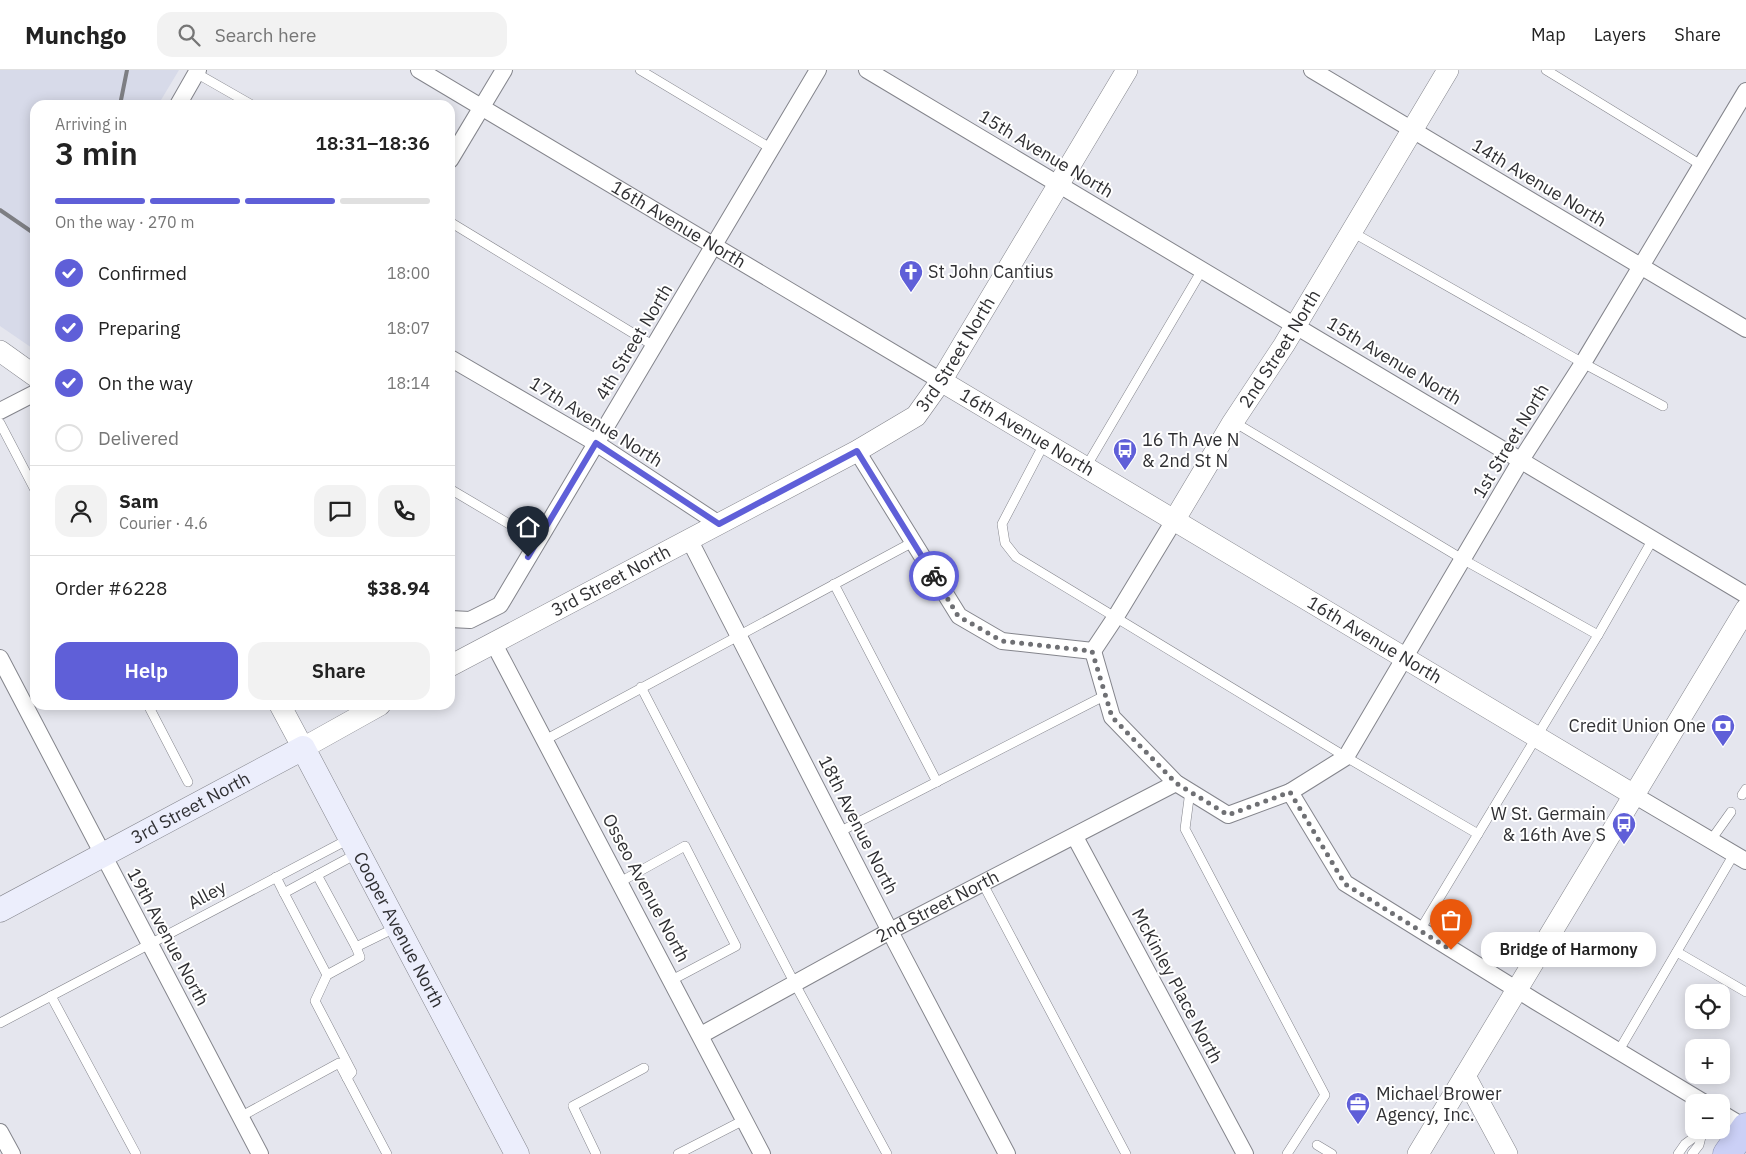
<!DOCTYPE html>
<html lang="en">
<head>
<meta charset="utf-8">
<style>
	:root { --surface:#fff; --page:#f2f2f2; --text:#222; --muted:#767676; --line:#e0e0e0; --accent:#5f5fd8 }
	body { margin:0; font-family:"IBM Plex Sans",sans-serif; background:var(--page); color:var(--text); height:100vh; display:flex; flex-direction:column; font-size:19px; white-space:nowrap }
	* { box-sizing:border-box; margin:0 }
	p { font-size:16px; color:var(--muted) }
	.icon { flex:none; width:28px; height:28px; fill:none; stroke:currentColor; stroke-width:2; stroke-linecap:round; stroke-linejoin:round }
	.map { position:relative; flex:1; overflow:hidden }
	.side { position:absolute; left:30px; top:30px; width:425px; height:610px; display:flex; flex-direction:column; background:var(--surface); border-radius:15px; box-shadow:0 2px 12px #0003 }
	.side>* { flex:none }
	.tools { position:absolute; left:1685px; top:914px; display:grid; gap:10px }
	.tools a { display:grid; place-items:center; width:45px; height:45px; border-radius:10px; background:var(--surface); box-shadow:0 2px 12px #0003; font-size:25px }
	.pin { position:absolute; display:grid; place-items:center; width:42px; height:42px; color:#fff; margin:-51px -21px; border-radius:50% 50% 50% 0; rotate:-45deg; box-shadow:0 0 5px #0007 }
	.pin .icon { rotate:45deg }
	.courier { position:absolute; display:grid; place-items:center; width:50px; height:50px; margin:-25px; border:4px solid #5f5fd8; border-radius:50%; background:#fff; color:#222; box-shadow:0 1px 6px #0007 }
	.bubble { position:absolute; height:35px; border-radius:15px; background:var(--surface); box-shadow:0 2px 12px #0003; font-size:16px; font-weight:600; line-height:35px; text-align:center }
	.head em { font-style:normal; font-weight:600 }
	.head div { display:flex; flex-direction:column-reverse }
	.head { display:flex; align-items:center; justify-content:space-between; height:85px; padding:0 25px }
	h1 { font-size:32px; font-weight:600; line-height:38px }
	.bar { display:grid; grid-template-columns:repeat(4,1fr); gap:8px 5px; align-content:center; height:60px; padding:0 25px }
	.bar i { height:6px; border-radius:4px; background:var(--line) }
	.bar .on { background:var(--accent) }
	.bar p { grid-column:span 4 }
	.line { display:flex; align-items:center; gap:12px; padding:0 25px; border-top:1px solid var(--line) }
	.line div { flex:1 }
	.round { display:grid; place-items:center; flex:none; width:52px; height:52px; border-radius:15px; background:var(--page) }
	ol { padding:0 25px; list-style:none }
	li { display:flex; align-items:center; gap:15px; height:55px }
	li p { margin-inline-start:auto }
	li .icon { padding:5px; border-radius:50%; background:var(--accent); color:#fff; stroke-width:4 }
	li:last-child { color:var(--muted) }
	li i { width:28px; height:28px; border:2px solid var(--line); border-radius:50% }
	.cta { display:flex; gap:10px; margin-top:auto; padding:10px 25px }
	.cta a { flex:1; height:58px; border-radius:15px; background:var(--accent); color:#fff; font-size:20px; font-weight:600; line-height:58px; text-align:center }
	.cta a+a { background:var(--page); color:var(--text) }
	header { display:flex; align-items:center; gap:30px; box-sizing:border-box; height:70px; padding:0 25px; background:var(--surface); border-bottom:1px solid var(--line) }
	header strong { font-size:24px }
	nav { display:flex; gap:28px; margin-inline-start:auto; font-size:18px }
	.search { width:350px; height:45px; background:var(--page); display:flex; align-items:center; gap:12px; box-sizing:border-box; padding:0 18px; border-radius:15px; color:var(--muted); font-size:19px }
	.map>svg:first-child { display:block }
	.built { fill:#d7dae9 }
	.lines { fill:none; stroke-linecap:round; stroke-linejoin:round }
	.service-casing { stroke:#84858c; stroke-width:10 }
	.minor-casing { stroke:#84858c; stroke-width:18 }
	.tertiary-casing { stroke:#84858c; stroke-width:22 }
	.secondary-casing { stroke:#84858c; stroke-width:25 }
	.trunk-casing { stroke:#8c91b0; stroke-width:29 }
	.service { stroke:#fff; stroke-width:9 }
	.minor { stroke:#fff; stroke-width:16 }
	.tertiary { stroke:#fff; stroke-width:21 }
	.secondary { stroke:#eceefc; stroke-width:24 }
	.trunk { stroke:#cbd0f6; stroke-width:28 }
	.rail { stroke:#7d7e83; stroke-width:4 }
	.done { stroke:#6f7074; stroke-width:5; stroke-dasharray:0 9 }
	.route { stroke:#5f5fd8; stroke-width:6 }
	.labels { text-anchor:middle; stroke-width:4; stroke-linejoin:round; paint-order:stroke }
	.street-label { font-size:18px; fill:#303033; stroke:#fff }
	.poi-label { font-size:18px; fill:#303033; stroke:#fff; text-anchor:start }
</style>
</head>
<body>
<header>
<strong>Munchgo</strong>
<div class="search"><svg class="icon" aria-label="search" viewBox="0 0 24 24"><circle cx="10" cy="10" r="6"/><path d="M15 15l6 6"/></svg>Search here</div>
<nav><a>Map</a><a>Layers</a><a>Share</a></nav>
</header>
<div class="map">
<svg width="1746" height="1084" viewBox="0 0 1746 1084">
	<rect width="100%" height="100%" fill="#e5e6ee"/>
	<path class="built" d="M 0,0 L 179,0 L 158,35 L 35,35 L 35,280 L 0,256 Z"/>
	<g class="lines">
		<g class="service-casing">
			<g id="service">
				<path d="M 640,0 L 772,79"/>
				<path d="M 1546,0 L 1701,95"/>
				<path d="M 196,3 L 252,35"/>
				<path d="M 450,152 L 654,276"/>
				<path d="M 1352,162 L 1583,293 L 1663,336"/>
				<path d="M 1234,352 L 1464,490 L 1598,565"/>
				<path d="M 0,353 L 35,420"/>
				<path d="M 1045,372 L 1002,454 L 1005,473 L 1016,487 L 1346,687 L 1478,764"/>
				<path d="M 1086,397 L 1202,200"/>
				<path d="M 450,419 L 538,471"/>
				<path d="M 834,514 L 937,712"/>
				<path d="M 641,617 L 795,914 L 887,1084"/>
				<path d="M 148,635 L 188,712"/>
				<path d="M 545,670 L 913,472"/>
				<path d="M 1190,721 L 1185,759 L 1325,1025 L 1287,1084"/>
				<path d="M 1742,725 L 1746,719"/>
				<path d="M 839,762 L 1106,625"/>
				<path d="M 1711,770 L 1731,742"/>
				<path d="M 317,805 L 356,877 L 397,857"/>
				<path d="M 276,807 L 284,823 L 358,783"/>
				<path d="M 620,812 L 685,776 L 736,876 L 672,910"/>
				<path d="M 983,814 L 1126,1084"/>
				<path d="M 284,823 L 327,905"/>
				<path d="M 1420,860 L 1598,565 L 1653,469"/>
				<path d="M 1677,882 L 1746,922"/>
				<path d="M 51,926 L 136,1084"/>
				<path d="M 0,953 L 349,769"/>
				<path d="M 1618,982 L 1734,784"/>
				<path d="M 347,1008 L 352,1002 L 315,931 L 327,905 L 360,887 L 356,877"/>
				<path d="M 240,1047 L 339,993 L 387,1084"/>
				<path d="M 1317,1075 L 1332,1084"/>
				<path d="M 596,1084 L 573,1036 L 644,998"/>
				<path d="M 678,1084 L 744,1050"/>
				<path d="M 1678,1084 L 1685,1074 L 1704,1060"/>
				<path d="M 1692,1084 L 1699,1075 L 1702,1063"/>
			</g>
		</g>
		<g class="minor-casing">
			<g id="minor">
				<path id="s1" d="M 419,0 L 941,311"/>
				<path d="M 867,0 L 1746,525"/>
				<path d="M 1312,0 L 1746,259"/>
				<path d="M 178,35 L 198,0"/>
				<path d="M 450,90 L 504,0"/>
				<path d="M 450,288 L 596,373 L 719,454"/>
				<path d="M 0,341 L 35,323"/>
				<path d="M 857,381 L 959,546 L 1002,571 L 1093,581"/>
				<path d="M 689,469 L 896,873 L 1007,1084"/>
				<path d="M 450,549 L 470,550 L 500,535 L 818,0"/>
				<path d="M 493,572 L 762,1084"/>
				<path d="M 1093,581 L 1112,647 L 1176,713 L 1228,745 L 1290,722 L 1345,813 L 1535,931 L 1703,1032"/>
				<path d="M 1093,581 L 1115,548 L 1175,449"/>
				<path d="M 0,588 L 260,1084"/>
				<path d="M 1290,722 L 1346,687 L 1521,390 L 1583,293 L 1746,21"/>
				<path d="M 1634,725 L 1746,791"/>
				<path d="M 1075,767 L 1245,1084"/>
				<path id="s2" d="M 701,965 L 890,861 L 1176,713"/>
				<path d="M 1721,1043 L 1746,1058"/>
				<path d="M 0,1062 L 12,1084"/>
			</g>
		</g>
		<g class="tertiary-casing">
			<g id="tertiary">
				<path d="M 0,281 L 35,306"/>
				<path id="s3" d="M 941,311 L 1634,725"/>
				<path id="s4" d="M 1175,449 L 1233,352 L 1284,275 L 1448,0"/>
				<path id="s5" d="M 450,596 L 857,381 L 916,346 L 941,311 L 1127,0"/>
				<path d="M 280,635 L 303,678 L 380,635"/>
				<path d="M 1465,1006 L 1507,1084"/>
				<path d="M 1418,1084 L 1746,539"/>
			</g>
		</g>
		<g class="secondary-casing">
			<g id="secondary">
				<path id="s6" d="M 0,840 L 303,678 L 517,1084"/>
			</g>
		</g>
		<g class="trunk-casing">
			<path id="trunk" d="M 1727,1084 L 1746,1057"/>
		</g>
		<use href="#service" class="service"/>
		<use href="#minor" class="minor"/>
		<use href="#tertiary" class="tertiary"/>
		<use href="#secondary" class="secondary"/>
		<use href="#trunk" class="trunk"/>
		<g class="rail">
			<path d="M 120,35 L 127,0"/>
			<path d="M 0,140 L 35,164"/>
		</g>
	</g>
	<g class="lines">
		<path class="done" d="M 934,506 L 958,546 L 1002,571 L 1092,581 L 1112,647 L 1176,713 L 1228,745 L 1290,722 L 1345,814 L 1451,880"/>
		<path class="route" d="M 528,487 L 596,373 L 719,454 L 857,381 L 934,506"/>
	</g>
	<defs>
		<g id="church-pin" transform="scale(1.25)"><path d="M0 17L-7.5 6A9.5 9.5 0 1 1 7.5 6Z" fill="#5f5fd8" stroke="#fff"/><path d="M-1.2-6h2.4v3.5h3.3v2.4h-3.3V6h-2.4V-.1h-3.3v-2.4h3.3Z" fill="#fff"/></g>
		<g id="bus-pin" transform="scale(1.25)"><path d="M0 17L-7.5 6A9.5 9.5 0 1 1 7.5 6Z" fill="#5f5fd8" stroke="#fff"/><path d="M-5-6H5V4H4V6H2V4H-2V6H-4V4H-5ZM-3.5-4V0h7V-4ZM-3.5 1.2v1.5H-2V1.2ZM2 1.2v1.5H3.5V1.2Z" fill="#fff"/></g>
		<g id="bank-pin" transform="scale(1.25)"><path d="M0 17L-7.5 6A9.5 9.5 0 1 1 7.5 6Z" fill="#5f5fd8" stroke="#fff"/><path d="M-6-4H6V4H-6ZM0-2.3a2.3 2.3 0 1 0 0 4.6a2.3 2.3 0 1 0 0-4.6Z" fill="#fff"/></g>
		<g id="office-pin" transform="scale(1.25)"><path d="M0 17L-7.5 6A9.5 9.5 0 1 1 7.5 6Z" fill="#5f5fd8" stroke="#fff"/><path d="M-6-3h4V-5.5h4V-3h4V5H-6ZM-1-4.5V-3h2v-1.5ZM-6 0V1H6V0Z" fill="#fff"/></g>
	</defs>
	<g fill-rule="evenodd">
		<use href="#church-pin" x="911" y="202"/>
		<use href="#bus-pin" x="1125" y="380"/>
		<use href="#bank-pin" x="1723" y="656"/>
		<use href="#bus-pin" x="1624" y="754"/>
		<use href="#office-pin" x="1358" y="1034"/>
	</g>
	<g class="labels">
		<g class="street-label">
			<text transform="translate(1046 84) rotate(31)" y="6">15th Avenue North</text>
			<text transform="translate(1539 113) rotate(31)" y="6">14th Avenue North</text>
			<text dy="6" stroke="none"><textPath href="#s1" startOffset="302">16th Avenue North</textPath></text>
			<text transform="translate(634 272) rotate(-59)" y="6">4th Street North</text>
			<text dy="6" stroke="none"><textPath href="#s4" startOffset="200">2nd Street North</textPath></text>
			<text dy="6" stroke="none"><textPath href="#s5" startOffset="602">3rd Street North</textPath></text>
			<text transform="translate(1394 291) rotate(31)" y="6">15th Avenue North</text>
			<text transform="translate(596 352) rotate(32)" y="6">17th Avenue North</text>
			<text dy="6" stroke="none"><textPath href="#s3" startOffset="100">16th Avenue North</textPath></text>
			<text transform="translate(1511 371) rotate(-59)" y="6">1st Street North</text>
			<text dy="6" stroke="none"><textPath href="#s5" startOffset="182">3rd Street North</textPath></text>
			<text dy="6" stroke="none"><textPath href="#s3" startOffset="505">16th Avenue North</textPath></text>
			<text dy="6" stroke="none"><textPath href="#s6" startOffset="216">3rd Street North</textPath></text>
			<text transform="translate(858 755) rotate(63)" y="6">18th Avenue North</text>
			<text transform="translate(646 818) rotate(62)" y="6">Osseo Avenue North</text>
			<text transform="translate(207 825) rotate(-28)" y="6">Alley</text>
			<text dy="6" stroke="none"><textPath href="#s2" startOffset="269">2nd Street North</textPath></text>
			<text dy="6" stroke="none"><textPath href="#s6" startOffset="549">Cooper Avenue North</textPath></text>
			<text transform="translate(168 867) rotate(62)" y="6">19th Avenue North</text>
			<text transform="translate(1177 916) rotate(62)" y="6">McKinley Place North</text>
		</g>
		<g class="poi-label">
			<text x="928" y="208">St John Cantius</text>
			<text x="1142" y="376">16 Th Ave N<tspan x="1142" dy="21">&amp; 2nd St N</tspan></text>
			<text x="1706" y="662" text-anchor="end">Credit Union One</text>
			<text x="1606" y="750" text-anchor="end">W St. Germain<tspan x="1606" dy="21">&amp; 16th Ave S</tspan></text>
			<text x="1376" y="1030">Michael Brower<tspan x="1376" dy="21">Agency, Inc.</tspan></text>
		</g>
	</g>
</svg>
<div class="tools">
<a><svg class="icon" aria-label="locate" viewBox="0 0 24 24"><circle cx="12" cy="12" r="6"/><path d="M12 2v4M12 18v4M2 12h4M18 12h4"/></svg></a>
<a>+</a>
<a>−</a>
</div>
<div class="pin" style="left:1451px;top:880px;background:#ea580c"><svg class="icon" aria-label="bag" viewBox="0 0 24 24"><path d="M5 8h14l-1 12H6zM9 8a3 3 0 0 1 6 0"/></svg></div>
<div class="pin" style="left:528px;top:487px;background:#1f2937"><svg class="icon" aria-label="home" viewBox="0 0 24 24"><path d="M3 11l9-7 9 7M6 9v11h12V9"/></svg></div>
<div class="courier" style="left:934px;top:506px"><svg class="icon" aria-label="bike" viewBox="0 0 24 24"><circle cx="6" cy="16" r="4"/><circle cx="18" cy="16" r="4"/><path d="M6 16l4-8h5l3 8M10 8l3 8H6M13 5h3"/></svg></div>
<div class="bubble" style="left:1481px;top:862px;width:175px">Bridge of Harmony</div>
<section class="side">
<div class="head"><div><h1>3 min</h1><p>Arriving in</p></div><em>18:31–18:36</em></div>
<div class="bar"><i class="on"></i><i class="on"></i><i class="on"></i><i></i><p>On the way · 270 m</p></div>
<ol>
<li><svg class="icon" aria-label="check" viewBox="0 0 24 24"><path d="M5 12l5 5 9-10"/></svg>Confirmed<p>18:00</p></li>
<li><svg class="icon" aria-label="check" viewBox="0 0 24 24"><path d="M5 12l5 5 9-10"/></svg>Preparing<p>18:07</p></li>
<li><svg class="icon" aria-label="check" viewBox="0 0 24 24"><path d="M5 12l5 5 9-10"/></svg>On the way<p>18:14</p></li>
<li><i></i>Delivered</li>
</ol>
<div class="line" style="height:90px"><a class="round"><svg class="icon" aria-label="person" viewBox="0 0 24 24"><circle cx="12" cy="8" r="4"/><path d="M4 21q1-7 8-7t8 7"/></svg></a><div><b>Sam</b><p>Courier · 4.6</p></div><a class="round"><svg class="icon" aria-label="chat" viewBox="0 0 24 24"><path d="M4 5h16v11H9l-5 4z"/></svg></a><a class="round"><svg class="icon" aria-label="phone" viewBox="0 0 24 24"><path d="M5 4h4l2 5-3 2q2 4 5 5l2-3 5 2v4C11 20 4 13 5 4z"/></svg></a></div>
<div class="line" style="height:65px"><div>Order #6228</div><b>$38.94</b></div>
<div class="cta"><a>Help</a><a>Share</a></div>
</section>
</div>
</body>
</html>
